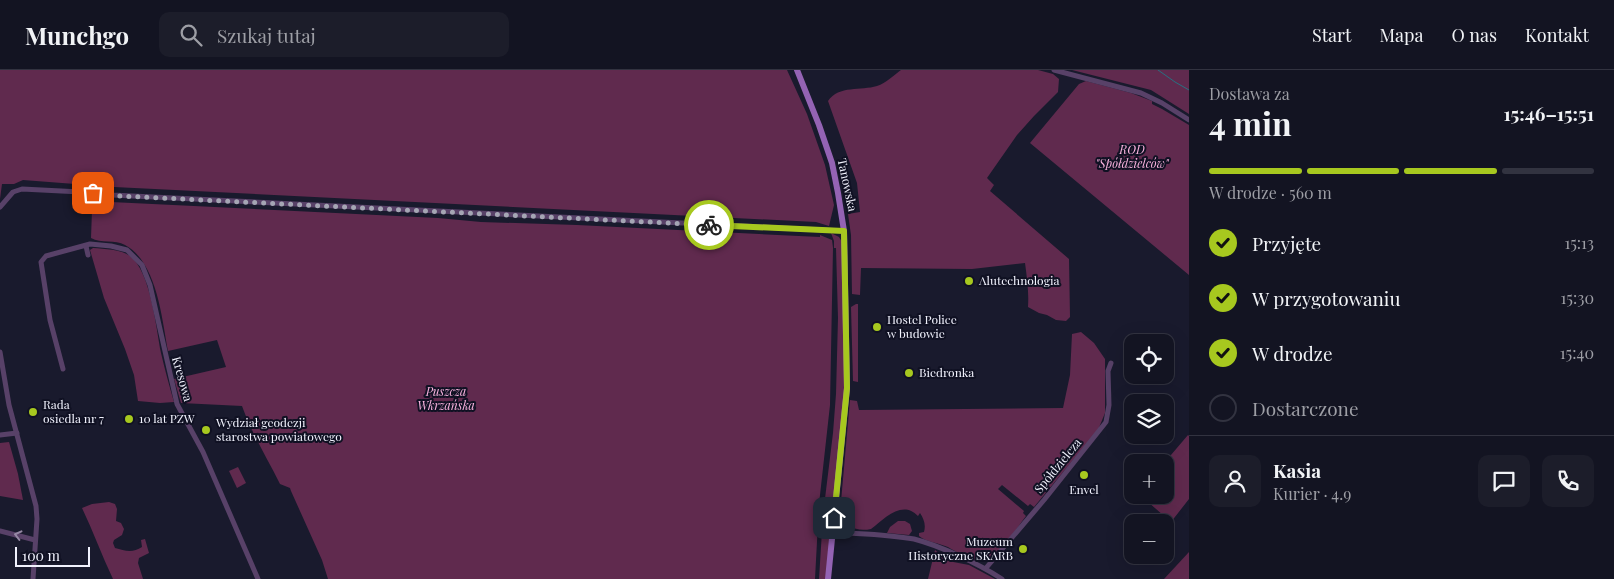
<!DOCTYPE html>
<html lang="pl">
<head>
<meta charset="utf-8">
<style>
	:root { --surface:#131422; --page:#1c1d2a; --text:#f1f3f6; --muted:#9d9ea5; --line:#323340; --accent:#a7c81f }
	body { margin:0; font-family:"Playfair Display",serif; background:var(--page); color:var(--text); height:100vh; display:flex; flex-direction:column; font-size:19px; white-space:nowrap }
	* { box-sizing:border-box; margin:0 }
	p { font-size:16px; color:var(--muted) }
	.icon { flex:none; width:28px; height:28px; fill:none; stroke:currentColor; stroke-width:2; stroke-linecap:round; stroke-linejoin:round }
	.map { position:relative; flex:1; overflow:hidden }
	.drawer { display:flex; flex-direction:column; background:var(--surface); width:425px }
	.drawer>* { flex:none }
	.tools { position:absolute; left:1124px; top:264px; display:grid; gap:10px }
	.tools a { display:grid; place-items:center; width:50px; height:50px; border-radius:10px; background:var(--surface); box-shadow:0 5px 20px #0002,0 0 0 1px var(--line); font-size:25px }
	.scale { position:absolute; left:15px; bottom:12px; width:75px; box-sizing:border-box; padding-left:5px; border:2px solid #f1f2fd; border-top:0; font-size:14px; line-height:18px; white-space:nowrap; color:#f1f2fd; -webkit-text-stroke:4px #101123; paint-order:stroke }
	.pin { position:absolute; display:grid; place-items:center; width:42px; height:42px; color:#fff; margin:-21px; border-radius:10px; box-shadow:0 2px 8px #0006 }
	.courier { position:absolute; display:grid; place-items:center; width:50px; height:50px; margin:-25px; border:4px solid #a7c81f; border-radius:50%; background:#fff; color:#222; box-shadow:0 1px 6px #0007 }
	.overview em { font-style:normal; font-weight:700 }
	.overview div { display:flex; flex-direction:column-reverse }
	.overview { display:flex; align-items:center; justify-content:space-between; height:85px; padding:0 20px }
	h1 { font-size:32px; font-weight:700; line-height:38px }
	.bar { display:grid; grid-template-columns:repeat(4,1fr); gap:8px 5px; align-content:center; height:60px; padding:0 20px }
	.bar i { height:6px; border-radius:4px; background:var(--line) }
	.bar .current { background:var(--accent) }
	.bar p { grid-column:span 4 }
	.line { display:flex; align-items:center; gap:12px; padding:0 20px; border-top:1px solid var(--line) }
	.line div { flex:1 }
	.round { display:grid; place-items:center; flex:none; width:52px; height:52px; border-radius:10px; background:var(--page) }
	ol { padding:0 20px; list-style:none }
	li { display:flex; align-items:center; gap:15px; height:55px }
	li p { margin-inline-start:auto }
	li .icon { padding:5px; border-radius:50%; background:var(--accent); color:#111; stroke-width:4 }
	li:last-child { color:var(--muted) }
	li i { width:28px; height:28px; border:2px solid var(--line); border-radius:50% }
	header { display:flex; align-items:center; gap:30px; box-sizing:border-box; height:70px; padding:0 25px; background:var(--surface); border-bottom:1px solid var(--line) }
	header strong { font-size:24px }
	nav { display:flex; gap:28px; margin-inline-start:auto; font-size:18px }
	.search { width:350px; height:45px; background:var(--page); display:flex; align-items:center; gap:12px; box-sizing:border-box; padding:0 18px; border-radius:10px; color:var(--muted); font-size:19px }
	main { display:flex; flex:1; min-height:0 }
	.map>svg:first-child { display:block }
	.green { fill:#602a4e }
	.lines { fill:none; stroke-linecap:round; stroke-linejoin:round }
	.stream { stroke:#287081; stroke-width:1 }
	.minor { stroke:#584168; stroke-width:5 }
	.major { stroke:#9463b4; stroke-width:6 }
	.oneway { stroke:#9588a4 }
	.done { stroke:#a5a6b4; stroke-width:5; stroke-dasharray:0 9 }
	.route { stroke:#a7c81f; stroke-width:6 }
	.poi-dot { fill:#a7c81f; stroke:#101123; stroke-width:2 }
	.labels { text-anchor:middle; stroke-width:4; stroke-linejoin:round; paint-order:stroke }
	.park-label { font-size:12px; font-style:italic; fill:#fab3df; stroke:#101123 }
	.street-label { font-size:12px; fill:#f1f2fd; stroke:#101123 }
	.poi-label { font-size:12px; fill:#f1f2fd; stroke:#101123; text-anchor:start }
</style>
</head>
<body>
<header>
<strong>Munchgo</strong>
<div class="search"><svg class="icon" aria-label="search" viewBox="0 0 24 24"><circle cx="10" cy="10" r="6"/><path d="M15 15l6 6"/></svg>Szukaj tutaj</div>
<nav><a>Start</a><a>Mapa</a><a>O nas</a><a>Kontakt</a></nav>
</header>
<main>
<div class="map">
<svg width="1189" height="509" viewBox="0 0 1189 509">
	<rect width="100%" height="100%" fill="#191a2d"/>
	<g class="green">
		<path d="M 0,0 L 787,0 L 807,44 L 825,95 L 834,135 L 829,156 L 816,152 L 114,117 L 23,110 L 14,114 L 2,114 L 0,129 Z"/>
		<path d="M 901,0 L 1038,0 L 1053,4 L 1059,9 L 1058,22 L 1034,46 L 1017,65 L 987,108 L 994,115 L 990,121 L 1069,189 L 1070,247 L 1066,251 L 1056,250 L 1047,245 L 1039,243 L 1028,237 C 1029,222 1027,208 1025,193 L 972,199 L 861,198 L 860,225 L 852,224 L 851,165 L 848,144 L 860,142 L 857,113 L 828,31 C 839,15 861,21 877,16 C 886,13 894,5 901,0 Z"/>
		<path d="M 1072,0 L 1189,0 L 1189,44 L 1151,20 Z"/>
		<path d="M 1086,11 L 1131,23 L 1152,31 L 1152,34 L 1162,39 L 1189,55 L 1189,205 L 1030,73 L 1079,14 Z"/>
		<path d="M 87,127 L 96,130 L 111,132 L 438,148 L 481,152 L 577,155 L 820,167 L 820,165 L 832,170 L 833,178 L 830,335 L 819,434 L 815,509 L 328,509 L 322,490 L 291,421 L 290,418 L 280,414 C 267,388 252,364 242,336 L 181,333 L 174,309 L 226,297 L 217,270 L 168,281 C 162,249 157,192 125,175 C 115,169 101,174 91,168 L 92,140 Z"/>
		<path d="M 831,163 L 839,167 L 842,172 L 845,325 L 826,509 L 819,509 L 823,445 L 833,363 L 836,324 L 838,248 L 836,178 L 834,178 L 834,171 Z"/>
		<path d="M 93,178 C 104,179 121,179 130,186 C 151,202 156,258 161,283 C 165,300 169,315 174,332 L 160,333 L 138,331 L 134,305 L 125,279 L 104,228 L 90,180 Z"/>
		<path d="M 856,234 L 858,234 L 858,312 L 853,311 L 851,237 Z"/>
		<path d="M 1081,262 L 1094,273 L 1105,289 L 1105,343 L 1098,360 L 1034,437 L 1030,434 L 1028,436 L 1002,415 L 998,419 L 1024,441 L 1023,443 L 1026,446 C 1015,460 996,494 976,490 C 967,488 956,482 948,477 C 939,473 926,472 919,466 L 919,463 L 924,462 C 926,455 924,449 920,443 L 918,446 C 902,429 884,449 871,459 C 857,462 845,457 840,443 L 850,330 L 857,331 L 859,340 L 1063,338 L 1070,305 L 1072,264 Z"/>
		<path d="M 1188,365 L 1189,366 L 1189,429 L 1171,452 L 1140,425 L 1165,425 L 1165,392 Z"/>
		<path d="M 9,372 L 18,404 L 23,430 L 0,426 L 0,373 Z"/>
		<path d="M 238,397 L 246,413 L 237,418 L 229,401 Z"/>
		<path d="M 109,432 L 115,434 L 117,439 L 116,451 L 121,453 L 124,459 L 122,465 L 114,470 L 113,473 L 115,478 C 125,481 133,483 142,477 L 141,470 L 145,469 L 149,483 L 139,488 L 138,493 L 143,509 L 113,509 C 102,486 93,461 82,438 L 92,434 Z"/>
		<path d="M 898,451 L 905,451 L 910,454 L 912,461 L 909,465 L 887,463 L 890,457 Z"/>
		<path d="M 935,480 L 948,491 L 969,495 L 995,509 L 928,509 Z"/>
		<path d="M 1189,482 L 1189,509 L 1164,509 Z"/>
	</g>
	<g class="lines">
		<path class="stream" d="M 1158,0 L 1175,12 L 1189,20"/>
		<g class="minor">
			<path d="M 1054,0 L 1141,23 L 1162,33 L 1189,50"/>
			<path d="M 0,137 L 13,122 L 22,119 L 81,122 L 112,125 L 844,161"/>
			<path d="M 86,176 L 88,185"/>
			<path d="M 0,282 L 9,335 L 36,436 L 37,449 L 33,509"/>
			<path d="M 63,299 L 50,250 L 41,192 L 46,186 L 90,174 L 111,176 L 127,180 L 142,195 L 150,215 L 177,334 L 203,382 L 258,509"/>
			<path d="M 0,365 L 17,363"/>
			<path d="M 0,461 L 35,470"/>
			<path d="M 833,462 C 860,464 887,464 914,469 C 941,476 979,494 1002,509"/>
			<path d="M 986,498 L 1044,430 L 1106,352 L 1109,335 L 1108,301 L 1111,293"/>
		</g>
		<path class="major" d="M 797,0 L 819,55 L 832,93 L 838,123 L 844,161 L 847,318 L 828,509"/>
	</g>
	<defs><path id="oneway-chevron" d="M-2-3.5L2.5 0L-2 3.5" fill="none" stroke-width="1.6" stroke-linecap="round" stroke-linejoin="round" transform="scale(1.25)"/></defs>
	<use class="oneway" href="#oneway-chevron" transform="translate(18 465) rotate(-166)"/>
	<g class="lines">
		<path class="done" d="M 93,123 L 121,126 L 709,155"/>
		<path class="route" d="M 709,155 L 844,161 L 847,318 L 834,448"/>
	</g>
	<g class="poi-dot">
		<circle cx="969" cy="211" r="5"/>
		<circle cx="877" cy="257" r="5"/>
		<circle cx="909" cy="303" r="5"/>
		<circle cx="33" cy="342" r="5"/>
		<circle cx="129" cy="349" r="5"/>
		<circle cx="206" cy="360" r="5"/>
		<circle cx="1084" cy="405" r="5"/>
		<circle cx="1023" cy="479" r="5"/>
	</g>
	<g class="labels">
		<g class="park-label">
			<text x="1132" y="84">ROD<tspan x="1132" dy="14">"Spółdzielców"</tspan></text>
			<text x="446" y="326">Puszcza<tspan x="446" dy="14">Wkrzańska</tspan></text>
		</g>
		<g class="street-label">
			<text transform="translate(847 115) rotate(78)" y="4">Tanowska</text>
			<text transform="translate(182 309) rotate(74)" y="4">Kresowa</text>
			<text transform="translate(1058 396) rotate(-51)" y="4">Spółdzielcza</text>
		</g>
		<g class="poi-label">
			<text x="979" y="215">Alutechnologia</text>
			<text x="887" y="254">Hostel Police<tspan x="887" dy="14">w budowie</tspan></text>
			<text x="919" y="307">Biedronka</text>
			<text x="43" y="339">Rada<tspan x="43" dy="14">osiedla nr 7</tspan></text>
			<text x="139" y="353">10 lat PZW</text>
			<text x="216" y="357">Wydział geodezji<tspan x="216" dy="14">starostwa powiatowego</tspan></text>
			<text x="1084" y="424" text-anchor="middle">Envel</text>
			<text x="1013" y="476" text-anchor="end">Muzeum<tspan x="1013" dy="14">Historyczne SKARB</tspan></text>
		</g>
	</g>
</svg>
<div class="tools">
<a><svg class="icon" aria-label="locate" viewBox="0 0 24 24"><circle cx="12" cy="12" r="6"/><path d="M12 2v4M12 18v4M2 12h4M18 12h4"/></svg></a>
<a><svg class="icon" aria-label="layers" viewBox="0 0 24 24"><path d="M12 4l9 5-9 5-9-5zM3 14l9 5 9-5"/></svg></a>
<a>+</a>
<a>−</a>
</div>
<div class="scale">100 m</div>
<div class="pin" style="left:93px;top:123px;background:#ea580c"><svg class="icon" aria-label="bag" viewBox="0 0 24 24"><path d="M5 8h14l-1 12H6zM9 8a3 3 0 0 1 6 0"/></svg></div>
<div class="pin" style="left:834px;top:448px;background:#1f2937"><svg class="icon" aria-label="home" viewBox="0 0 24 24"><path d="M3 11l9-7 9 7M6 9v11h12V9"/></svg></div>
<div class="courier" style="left:709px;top:155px"><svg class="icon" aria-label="bike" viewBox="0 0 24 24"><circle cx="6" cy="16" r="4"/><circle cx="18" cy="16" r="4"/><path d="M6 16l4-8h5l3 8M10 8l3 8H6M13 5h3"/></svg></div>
</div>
<section class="drawer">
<div class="overview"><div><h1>4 min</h1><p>Dostawa za</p></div><em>15:46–15:51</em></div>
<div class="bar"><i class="current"></i><i class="current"></i><i class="current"></i><i></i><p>W drodze · 560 m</p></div>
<ol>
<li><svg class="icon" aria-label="check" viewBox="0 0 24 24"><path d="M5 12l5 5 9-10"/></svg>Przyjęte<p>15:13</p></li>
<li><svg class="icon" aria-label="check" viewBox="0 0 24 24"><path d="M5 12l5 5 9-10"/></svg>W przygotowaniu<p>15:30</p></li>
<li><svg class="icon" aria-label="check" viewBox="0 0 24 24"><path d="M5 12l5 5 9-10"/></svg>W drodze<p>15:40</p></li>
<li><i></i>Dostarczone</li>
</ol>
<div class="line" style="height:90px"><a class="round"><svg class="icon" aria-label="person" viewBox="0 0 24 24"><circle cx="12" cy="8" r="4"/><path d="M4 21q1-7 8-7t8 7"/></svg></a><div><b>Kasia</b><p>Kurier · 4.9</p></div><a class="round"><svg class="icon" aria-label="chat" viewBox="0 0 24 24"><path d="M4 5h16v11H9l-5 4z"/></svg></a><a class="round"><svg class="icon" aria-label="phone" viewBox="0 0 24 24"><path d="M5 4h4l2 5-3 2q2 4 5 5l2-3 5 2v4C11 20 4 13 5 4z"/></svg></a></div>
</section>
</main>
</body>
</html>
